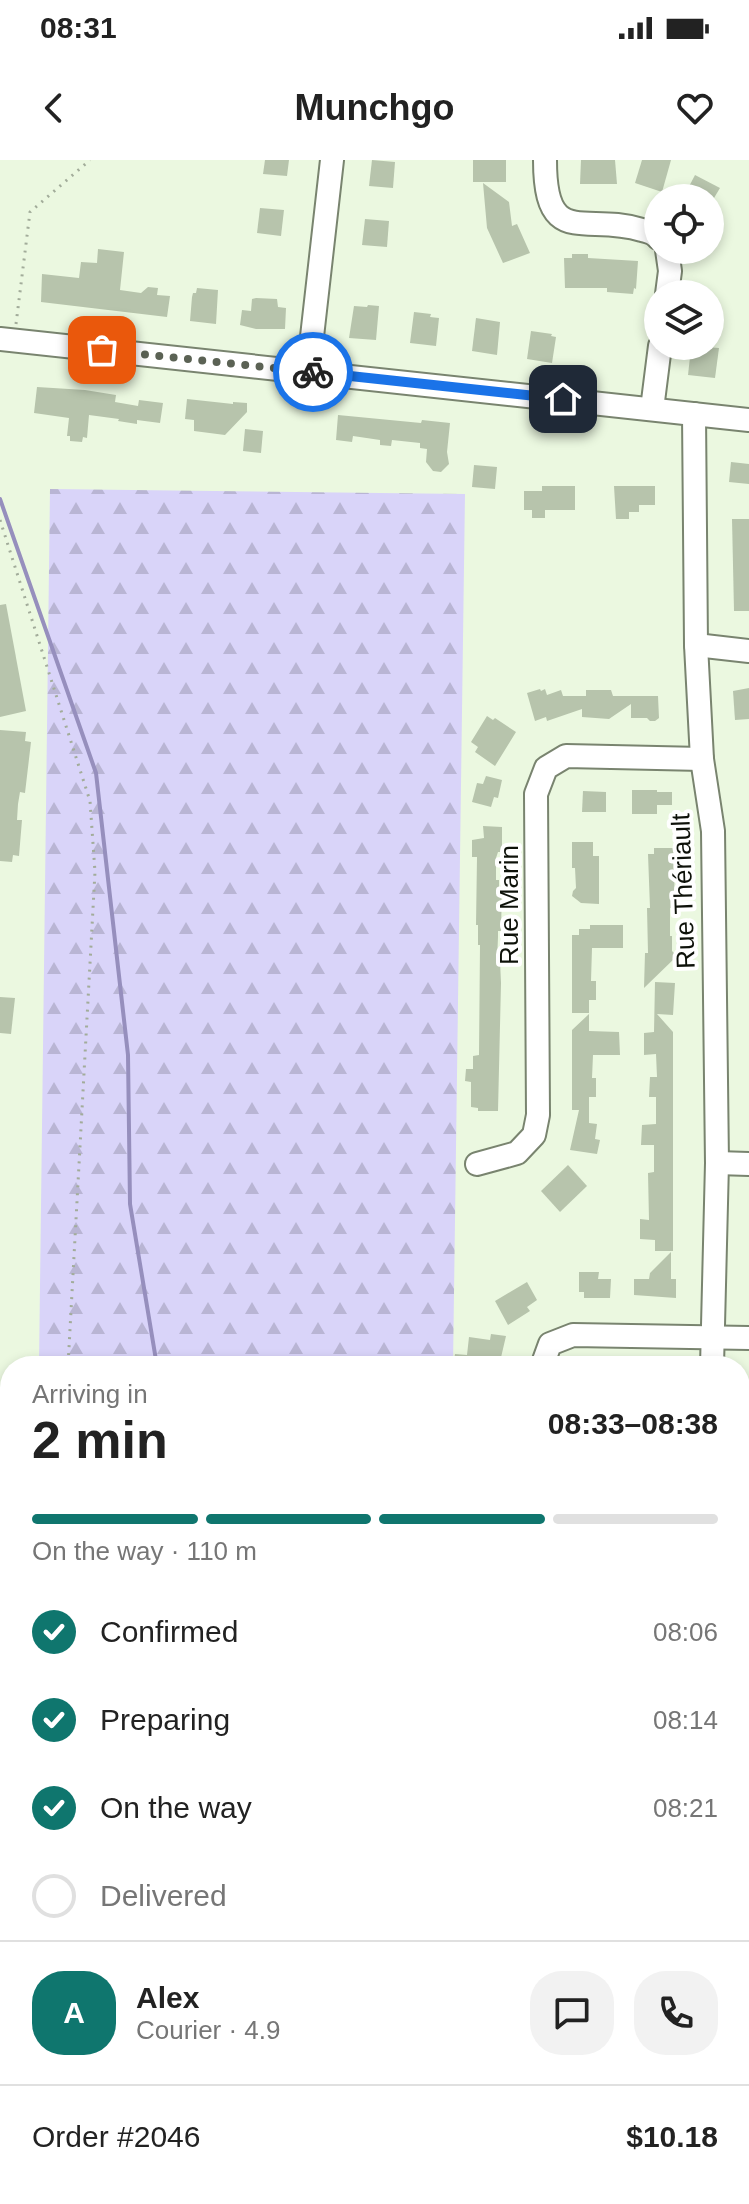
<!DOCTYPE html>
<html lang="en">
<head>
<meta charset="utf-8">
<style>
	:root { --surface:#fff; --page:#f2f2f2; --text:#222; --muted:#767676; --line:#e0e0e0; --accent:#0f766e }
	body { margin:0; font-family:Helvetica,sans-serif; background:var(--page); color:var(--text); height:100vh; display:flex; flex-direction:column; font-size:30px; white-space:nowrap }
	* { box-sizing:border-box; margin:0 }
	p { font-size:26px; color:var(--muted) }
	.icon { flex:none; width:44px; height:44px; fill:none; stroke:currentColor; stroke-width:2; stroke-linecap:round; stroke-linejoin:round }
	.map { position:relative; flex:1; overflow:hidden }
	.side { position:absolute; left:0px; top:1196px; width:750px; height:848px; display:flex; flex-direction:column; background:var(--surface); border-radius:32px 32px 0 0; box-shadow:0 4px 12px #0003 }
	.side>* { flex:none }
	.fabs { position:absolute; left:644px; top:24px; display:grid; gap:16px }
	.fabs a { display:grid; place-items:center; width:80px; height:80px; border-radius:50%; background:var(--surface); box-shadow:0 4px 12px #0003; font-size:40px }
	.pin { position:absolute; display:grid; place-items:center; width:68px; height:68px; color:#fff; margin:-34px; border-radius:16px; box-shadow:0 4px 12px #0006 }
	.courier { position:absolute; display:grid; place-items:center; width:80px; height:80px; margin:-40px; border:6px solid #1a73e8; border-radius:50%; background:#fff; color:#222; box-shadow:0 2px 10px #0007 }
	.overview em { font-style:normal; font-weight:700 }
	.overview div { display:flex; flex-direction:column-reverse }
	.overview { display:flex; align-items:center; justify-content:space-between; height:136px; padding:0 32px }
	h1 { font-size:52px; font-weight:700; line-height:60px }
	.bar { display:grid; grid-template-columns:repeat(4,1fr); gap:12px 8px; align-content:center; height:96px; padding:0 32px }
	.bar i { height:10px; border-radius:6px; background:var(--line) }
	.bar .active { background:var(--accent) }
	.bar p { grid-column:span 4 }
	.line { display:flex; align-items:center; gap:20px; padding:0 32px; border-top:2px solid var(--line) }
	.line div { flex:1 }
	.round { display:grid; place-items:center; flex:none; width:84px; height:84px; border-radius:32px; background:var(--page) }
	ol { padding:0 32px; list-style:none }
	li { display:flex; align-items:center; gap:24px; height:88px }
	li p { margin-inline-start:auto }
	li .icon { padding:8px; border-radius:50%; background:var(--accent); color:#fff; stroke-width:4 }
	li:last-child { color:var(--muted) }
	li i { width:44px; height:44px; border:4px solid var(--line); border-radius:50% }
	.status { display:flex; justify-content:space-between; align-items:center; height:56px; padding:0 40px; background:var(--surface); direction:ltr }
	.status svg { height:22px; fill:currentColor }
	header { display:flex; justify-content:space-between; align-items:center; height:104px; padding:0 32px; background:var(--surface); font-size:36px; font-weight:700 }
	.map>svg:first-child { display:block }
	.forest { fill:url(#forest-firs) }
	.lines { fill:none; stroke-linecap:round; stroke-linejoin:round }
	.stream { stroke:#968fbd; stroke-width:4 }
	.building { fill:#b7c4ac }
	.minor-casing { stroke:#79846f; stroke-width:26 }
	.path { stroke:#a2ac9a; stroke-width:3; stroke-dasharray:2 6; stroke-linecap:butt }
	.minor { stroke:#fff; stroke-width:22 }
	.done { stroke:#5b6254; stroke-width:8; stroke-dasharray:0 14.4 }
	.route { stroke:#1a73e8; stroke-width:10 }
	.labels { text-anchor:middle; stroke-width:8; stroke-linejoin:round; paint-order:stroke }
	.street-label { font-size:26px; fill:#0d1109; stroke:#fff }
</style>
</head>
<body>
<div class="status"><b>08:31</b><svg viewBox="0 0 49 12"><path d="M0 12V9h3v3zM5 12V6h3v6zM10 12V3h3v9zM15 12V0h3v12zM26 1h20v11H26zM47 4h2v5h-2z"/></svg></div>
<header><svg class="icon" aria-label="back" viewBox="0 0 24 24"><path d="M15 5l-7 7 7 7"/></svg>Munchgo<svg class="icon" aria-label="heart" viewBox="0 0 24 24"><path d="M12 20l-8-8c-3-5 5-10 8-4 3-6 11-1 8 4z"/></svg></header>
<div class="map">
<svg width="749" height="2044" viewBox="0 0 749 2044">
	<defs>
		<pattern id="forest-firs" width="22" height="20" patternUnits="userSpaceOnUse" patternTransform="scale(2)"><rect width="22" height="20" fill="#d9d4f9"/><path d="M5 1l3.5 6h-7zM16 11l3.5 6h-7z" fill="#b9b5d4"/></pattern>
	</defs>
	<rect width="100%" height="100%" fill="#ebf8e0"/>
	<path class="forest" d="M 50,329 L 465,334 L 453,1206 L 39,1206 Z"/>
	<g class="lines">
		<g class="stream">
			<path d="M 0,339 L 96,613 L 128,895 L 130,1044 L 157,1206"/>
			<path d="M 740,1697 L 749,1704"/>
		</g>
	</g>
	<g class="building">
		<path d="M 265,0 L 289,0 L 287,16 L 263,14 Z"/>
		<path d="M 372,0 L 395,2 L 393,28 L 369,26 Z"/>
		<rect x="473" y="0" width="33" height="22"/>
		<path d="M 581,0 L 615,0 L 617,24 L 580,24 Z"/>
		<path d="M 642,0 L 671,0 L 662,32 L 635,23 Z"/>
		<path d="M 695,15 L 720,28 L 714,38 L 683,38 Z"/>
		<path d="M 483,23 L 509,42 L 512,66 L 517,64 L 530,93 L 503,103 L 487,68 Z"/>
		<path d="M 260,48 L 284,50 L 281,76 L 257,73 Z"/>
		<path d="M 365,59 L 389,61 L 387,87 L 362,85 Z"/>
		<path d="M 98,89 L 124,92 L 120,130 L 141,133 L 148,127 L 158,128 L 157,135 L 170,136 L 167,157 L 41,142 L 42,114 L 79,118 L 81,102 L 97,103 Z"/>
		<path d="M 572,94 L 588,94 L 588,98 L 638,101 L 636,129 L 634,128 L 633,134 L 607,132 L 607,128 L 565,128 L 564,98 L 572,98 Z"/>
		<path d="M 197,128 L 218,130 L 216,164 L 190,161 L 192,137 L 193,133 L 196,133 Z"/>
		<path d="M 256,138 L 277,139 L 278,147 L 286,148 L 285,169 L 256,169 L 240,165 L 242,150 L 251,151 L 252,139 Z"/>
		<path d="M 368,145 L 379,146 L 376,180 L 349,178 L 354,146 L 367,147 Z"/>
		<path d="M 414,152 L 431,154 L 430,157 L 439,158 L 436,186 L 410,183 Z"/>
		<path d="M 476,158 L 500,162 L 497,195 L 472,191 Z"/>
		<path d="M 531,171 L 552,174 L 551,176 L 556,177 L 552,203 L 527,199 Z"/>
		<path d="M 693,186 L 719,188 L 715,218 L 688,215 L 691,188 Z"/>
		<path d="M 37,227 L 85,230 L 116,235 L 115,242 L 138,246 L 139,240 L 163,243 L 160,263 L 137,260 L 137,264 L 118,261 L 119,259 L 89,255 L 87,278 L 83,277 L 82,282 L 70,281 L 70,276 L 67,276 L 69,258 L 34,253 Z"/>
		<path d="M 187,239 L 233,244 L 233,242 L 247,243 L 247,252 L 225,275 L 194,271 L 194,260 L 185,259 Z"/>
		<path d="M 338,255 L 421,263 L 422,260 L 450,263 L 447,292 L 449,304 L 441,312 L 433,311 L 426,302 L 427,289 L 420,288 L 420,283 L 392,280 L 391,286 L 380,285 L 380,280 L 353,276 L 352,282 L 336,280 Z"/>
		<path d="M 245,269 L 263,271 L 261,293 L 243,291 Z"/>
		<path d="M 731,302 L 749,304 L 749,324 L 729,322 Z"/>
		<path d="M 474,305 L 497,307 L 495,329 L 472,327 Z"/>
		<path d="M 542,326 L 575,326 L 575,350 L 545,350 L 545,358 L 532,358 L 532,350 L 524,350 L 524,331 L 542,331 Z"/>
		<path d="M 614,326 L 655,326 L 655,345 L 639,345 L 639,352 L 629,352 L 629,359 L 616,359 Z"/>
		<path d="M 732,359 L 749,359 L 749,451 L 734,451 Z"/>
		<path d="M 6,444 L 26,551 L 0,557 L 0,445 Z"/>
		<path d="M 749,528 L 749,559 L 735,560 L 733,531 Z"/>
		<path d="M 540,529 L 541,531 L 545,529 L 547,535 L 561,530 L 563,536 L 586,536 L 586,530 L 611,530 L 613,536 L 658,536 L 659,558 L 655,561 L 650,561 L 647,558 L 631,558 L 631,544 L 609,559 L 582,557 L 582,549 L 547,561 L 546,557 L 535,561 L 527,533 Z"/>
		<path d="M 487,556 L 493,560 L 495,558 L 516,572 L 495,606 L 475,592 L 478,587 L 471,582 Z"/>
		<path d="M 0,570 L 26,572 L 25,581 L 31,582 L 25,633 L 20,632 L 18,644 L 17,660 L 22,660 L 19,696 L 13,695 L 12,702 L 0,701 Z"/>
		<path d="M 486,616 L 502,620 L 498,638 L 494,637 L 491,647 L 472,642 L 477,623 L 483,624 Z"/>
		<path d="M 632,630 L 657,630 L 657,632 L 672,632 L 672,645 L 657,645 L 657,654 L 632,654 Z"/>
		<path d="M 583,631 L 606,632 L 606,652 L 582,652 Z"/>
		<path d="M 483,666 L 502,667 L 502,692 L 498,692 L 496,698 L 496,720 L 499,720 L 499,727 L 502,727 L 501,771 L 498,771 L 498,777 L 497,801 L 500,801 L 501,823 L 498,951 L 478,951 L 478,948 L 471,947 L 471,922 L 465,921 L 466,909 L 473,909 L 473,896 L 479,895 L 480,785 L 478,785 L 478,765 L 476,765 L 477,697 L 472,697 L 472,680 L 484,678 Z"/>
		<path d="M 572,682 L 593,682 L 593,696 L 599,696 L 599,744 L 581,743 L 572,736 L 573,731 L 576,728 L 575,708 L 572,708 Z"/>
		<path d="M 654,688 L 675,688 L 674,748 L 670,748 L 670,776 L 672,776 L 672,791 L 677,796 L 644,828 L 645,793 L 648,793 L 647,748 L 650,748 L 648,694 L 654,694 Z"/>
		<path d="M 590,765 L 623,765 L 623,788 L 592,788 L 591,821 L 596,821 L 596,840 L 589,840 L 589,853 L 572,853 L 572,775 L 579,775 L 579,769 L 590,769 Z"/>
		<path d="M 655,822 L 675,823 L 673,855 L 657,854 L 673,872 L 673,1091 L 655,1091 L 655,1080 L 640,1079 L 640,1059 L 649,1060 L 648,1013 L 654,1012 L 654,985 L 641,985 L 642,965 L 656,964 L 656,937 L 649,937 L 650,917 L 657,917 L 656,894 L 644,895 L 644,873 L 654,872 Z"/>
		<path d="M 0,837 L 15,838 L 11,874 L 0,873 Z"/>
		<path d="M 589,854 L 589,871 L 619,872 L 620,895 L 593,895 L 592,918 L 596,918 L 596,937 L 589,937 L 589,963 L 597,964 L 595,979 L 600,980 L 597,994 L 570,990 L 579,950 L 572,950 L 572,870 Z"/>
		<path d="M 568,1005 L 587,1026 L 560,1052 L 541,1031 Z"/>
		<path d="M 671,1092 L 671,1119 L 676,1119 L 676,1138 L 634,1135 L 634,1119 L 649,1119 L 650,1113 Z"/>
		<path d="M 579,1112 L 599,1112 L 598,1119 L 611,1119 L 610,1138 L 584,1138 L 584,1132 L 579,1132 Z"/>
		<path d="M 527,1122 L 537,1140 L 527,1147 L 530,1151 L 508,1165 L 495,1141 Z"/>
		<path d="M 491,1174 L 506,1176 L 499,1206 L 453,1206 L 455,1194 L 467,1195 L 469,1177 L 490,1180 Z"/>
	</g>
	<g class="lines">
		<g class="minor-casing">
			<g id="minor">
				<path d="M 545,0 C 545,90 585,52 642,70 C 649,72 653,72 658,78"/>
				<path d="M 667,134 L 670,111 L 667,90"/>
				<path d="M 0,179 L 749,260"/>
				<path d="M 308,212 L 332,0"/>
				<path d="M 652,249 L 660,186"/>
				<path d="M 694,254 L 696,485 L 702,599 L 713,671 L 717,1003 L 712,1206"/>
				<path d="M 696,485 L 749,491"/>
				<path d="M 717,1003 L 749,1004"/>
				<path d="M 477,1004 L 517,993 L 534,975 L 538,955 L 536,634 L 546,608 L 566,596 L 702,599"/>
				<path d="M 542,1206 L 550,1184 L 573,1175 L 749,1178"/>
				<path d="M 740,1340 L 749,1346"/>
				<path d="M 740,1541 L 749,1544"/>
				<path d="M 0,1572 L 10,1580"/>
				<path d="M 740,1984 L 749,1983"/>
				<path d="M 532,2034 L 532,2044"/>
				<path d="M 86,2044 L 87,2034"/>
				<path d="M 328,2044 L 329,2034"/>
				<path d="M 713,2044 L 713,2034"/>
			</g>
		</g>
		<g class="path">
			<path d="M 16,164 L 30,52 L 90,0"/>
			<path d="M 0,360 L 90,641 L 95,712 L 68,1206"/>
			<path d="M 0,1313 L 10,1304"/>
		</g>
		<use href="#minor" class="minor"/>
	</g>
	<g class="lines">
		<path class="done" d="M 102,190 L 313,212"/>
		<path class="route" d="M 313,212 L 563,239"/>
	</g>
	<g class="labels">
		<g class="street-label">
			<text transform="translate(683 731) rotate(-92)" y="9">Rue Thériault</text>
			<text transform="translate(509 745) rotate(-90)" y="9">Rue Marin</text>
		</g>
	</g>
</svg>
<div class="fabs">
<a><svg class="icon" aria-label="locate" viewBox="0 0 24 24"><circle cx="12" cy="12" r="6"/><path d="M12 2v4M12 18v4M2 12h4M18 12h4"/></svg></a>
<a><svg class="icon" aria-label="layers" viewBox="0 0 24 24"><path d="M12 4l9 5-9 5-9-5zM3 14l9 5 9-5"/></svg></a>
</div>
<div class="pin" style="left:102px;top:190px;background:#ea580c"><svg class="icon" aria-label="bag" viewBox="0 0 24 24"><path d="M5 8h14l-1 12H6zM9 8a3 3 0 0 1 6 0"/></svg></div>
<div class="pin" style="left:563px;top:239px;background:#1f2937"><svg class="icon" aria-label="home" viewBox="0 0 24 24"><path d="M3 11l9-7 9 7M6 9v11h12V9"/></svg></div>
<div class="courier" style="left:313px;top:212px"><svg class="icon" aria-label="bike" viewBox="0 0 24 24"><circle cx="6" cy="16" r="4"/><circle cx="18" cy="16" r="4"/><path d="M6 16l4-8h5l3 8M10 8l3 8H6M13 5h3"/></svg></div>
<section class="side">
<div class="overview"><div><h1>2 min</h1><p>Arriving in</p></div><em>08:33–08:38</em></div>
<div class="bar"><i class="active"></i><i class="active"></i><i class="active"></i><i></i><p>On the way · 110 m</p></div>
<ol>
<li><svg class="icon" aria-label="check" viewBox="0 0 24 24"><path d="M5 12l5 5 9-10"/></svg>Confirmed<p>08:06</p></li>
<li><svg class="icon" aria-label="check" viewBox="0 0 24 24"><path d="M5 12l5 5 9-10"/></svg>Preparing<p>08:14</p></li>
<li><svg class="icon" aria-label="check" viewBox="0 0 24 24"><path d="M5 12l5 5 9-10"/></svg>On the way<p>08:21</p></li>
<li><i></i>Delivered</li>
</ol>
<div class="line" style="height:144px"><b class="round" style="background:var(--accent);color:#fff">A</b><div><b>Alex</b><p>Courier · 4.9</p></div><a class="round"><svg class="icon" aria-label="chat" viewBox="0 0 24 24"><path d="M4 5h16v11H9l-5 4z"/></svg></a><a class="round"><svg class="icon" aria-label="phone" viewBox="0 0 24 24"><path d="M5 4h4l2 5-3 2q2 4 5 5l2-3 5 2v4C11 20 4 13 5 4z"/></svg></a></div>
<div class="line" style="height:104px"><div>Order #2046</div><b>$10.18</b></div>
</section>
</div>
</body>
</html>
